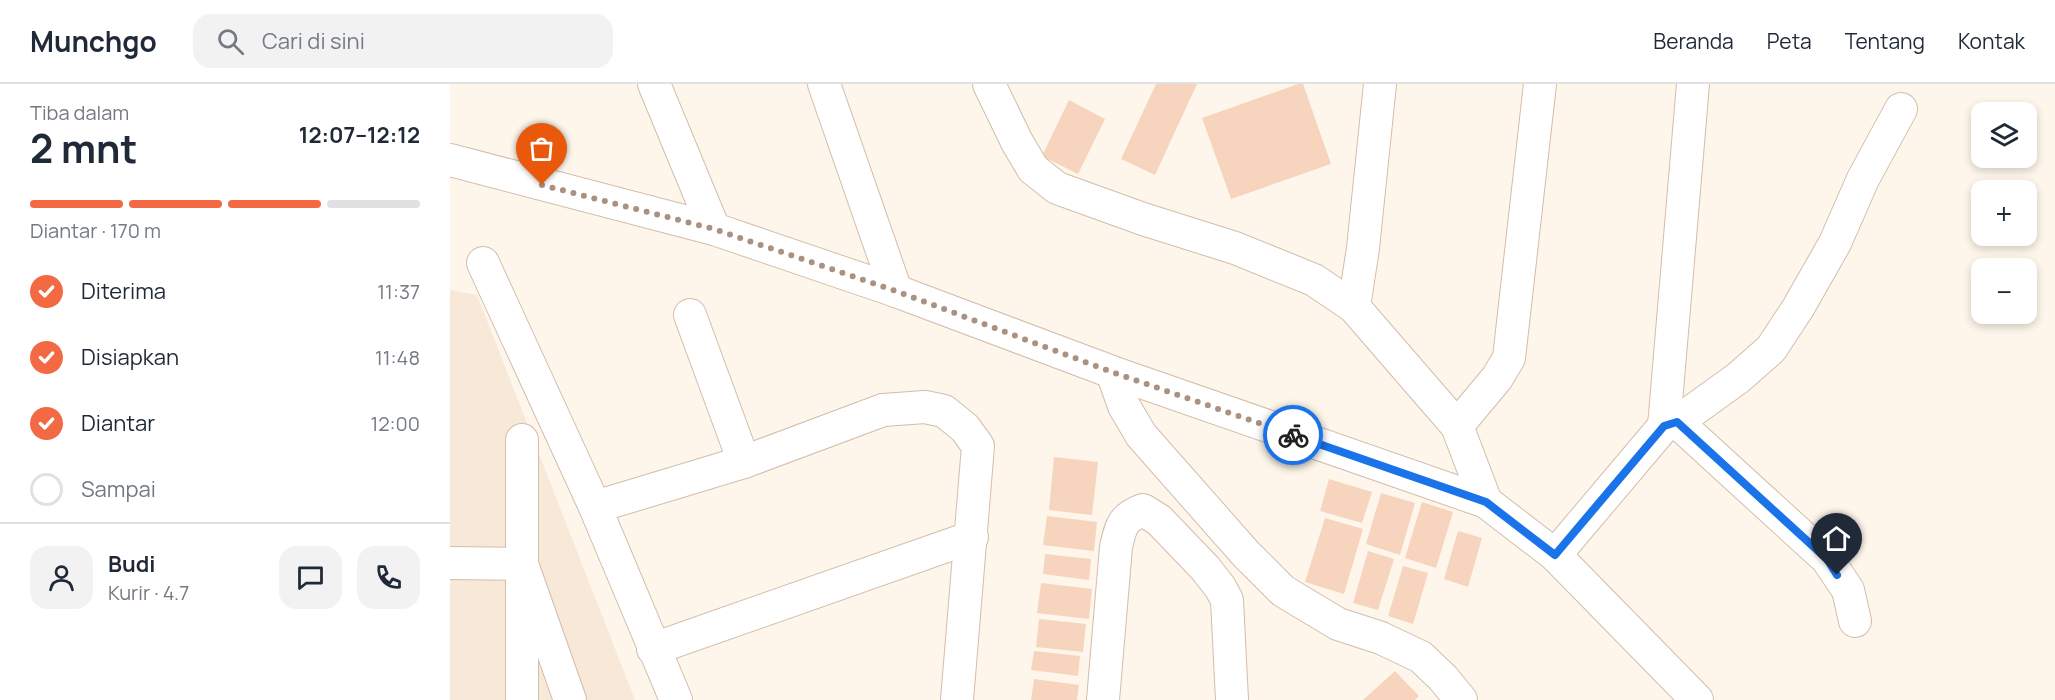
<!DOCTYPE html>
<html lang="id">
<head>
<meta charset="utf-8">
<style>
	:root { --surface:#fff; --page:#f2f2f3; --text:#1f2937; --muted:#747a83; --line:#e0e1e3; --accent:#f36944 }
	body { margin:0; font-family:Manrope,sans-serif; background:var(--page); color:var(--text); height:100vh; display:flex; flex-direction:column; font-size:22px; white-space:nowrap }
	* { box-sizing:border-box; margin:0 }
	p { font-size:20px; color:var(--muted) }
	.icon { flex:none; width:33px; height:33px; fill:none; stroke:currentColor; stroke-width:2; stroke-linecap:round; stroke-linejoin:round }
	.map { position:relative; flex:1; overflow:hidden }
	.side { display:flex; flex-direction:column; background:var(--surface); width:450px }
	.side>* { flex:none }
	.buttons { position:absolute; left:1521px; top:18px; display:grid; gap:12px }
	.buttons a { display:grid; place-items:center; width:66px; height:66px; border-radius:12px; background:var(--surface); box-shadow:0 3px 9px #0003; font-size:30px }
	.pin { position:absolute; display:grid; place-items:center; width:51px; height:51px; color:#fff; margin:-62px -26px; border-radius:50% 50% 50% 0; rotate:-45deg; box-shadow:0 0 6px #0007 }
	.pin .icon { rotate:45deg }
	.courier { position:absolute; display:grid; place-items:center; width:60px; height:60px; margin:-30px; border:4px solid #1a73e8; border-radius:50%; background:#fff; color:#222; box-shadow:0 2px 8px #0007 }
	.summary em { font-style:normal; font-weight:700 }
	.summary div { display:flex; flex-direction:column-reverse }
	.summary { display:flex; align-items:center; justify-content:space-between; height:102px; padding:0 30px }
	h1 { font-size:39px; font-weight:700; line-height:45px }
	.bar { display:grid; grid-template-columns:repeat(4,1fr); gap:9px 6px; align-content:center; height:72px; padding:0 30px }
	.bar i { height:8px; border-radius:4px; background:var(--line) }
	.bar .selected { background:var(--accent) }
	.bar p { grid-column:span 4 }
	.line { display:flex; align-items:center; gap:15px; padding:0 30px; border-top:2px solid var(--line) }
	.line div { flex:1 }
	.round { display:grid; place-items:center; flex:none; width:63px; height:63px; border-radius:18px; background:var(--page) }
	ol { padding:0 30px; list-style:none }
	li { display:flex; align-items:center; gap:18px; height:66px }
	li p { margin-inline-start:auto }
	li .icon { padding:6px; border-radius:50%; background:var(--accent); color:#fff; stroke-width:4 }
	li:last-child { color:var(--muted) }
	li i { width:33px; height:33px; border:3px solid var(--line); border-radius:50% }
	header { display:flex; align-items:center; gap:36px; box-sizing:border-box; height:84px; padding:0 30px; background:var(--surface); border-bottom:2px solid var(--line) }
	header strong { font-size:28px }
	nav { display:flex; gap:33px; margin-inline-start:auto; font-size:21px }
	.search { width:420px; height:54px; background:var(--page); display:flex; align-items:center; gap:15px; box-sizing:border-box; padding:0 21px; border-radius:18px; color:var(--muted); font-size:22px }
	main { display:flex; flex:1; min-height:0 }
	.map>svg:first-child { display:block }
	.residential { fill:#f7e8d7 }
	.building { fill:#f7d4be }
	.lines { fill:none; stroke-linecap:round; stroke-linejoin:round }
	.minor-casing { stroke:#d3bdad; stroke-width:34 }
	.minor { stroke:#fff; stroke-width:32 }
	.done { stroke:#aa9181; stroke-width:6; stroke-dasharray:0 10.8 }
	.route { stroke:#1a73e8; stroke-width:8 }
</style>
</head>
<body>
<header>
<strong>Munchgo</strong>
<div class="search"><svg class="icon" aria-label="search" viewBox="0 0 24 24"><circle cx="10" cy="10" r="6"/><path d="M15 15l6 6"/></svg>Cari di sini</div>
<nav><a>Beranda</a><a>Peta</a><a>Tentang</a><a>Kontak</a></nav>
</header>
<main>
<section class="side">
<div class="summary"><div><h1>2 mnt</h1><p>Tiba dalam</p></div><em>12:07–12:12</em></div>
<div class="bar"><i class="selected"></i><i class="selected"></i><i class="selected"></i><i></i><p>Diantar · 170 m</p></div>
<ol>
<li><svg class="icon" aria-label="check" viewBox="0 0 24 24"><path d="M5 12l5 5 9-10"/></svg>Diterima<p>11:37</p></li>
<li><svg class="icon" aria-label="check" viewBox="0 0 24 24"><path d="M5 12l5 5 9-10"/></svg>Disiapkan<p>11:48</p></li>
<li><svg class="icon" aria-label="check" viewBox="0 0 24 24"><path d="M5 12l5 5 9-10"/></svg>Diantar<p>12:00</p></li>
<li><i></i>Sampai</li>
</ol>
<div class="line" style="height:108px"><a class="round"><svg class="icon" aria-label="person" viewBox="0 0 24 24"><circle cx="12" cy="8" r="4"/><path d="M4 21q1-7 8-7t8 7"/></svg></a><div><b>Budi</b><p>Kurir · 4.7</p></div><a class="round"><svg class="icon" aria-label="chat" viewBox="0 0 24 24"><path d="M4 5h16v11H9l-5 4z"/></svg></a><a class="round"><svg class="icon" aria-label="phone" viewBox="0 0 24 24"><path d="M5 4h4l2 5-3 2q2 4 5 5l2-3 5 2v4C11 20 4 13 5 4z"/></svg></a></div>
</section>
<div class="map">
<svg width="1605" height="616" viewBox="0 0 1605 616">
	<rect width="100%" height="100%" fill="#fef6ea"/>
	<path class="residential" d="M 0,206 L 27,211 L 185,616 L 0,616 Z"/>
	<g class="building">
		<path d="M 706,0 L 747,0 L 705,91 L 671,75 Z"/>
		<path d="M 848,0 L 853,0 L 881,80 L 781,115 L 752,34 Z"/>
		<path d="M 619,16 L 655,35 L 628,90 L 592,72 Z"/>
		<path d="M 604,373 L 648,378 L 642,431 L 599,426 Z"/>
		<path d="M 879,395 L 922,408 L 912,439 L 870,427 Z"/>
		<path d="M 931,409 L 965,419 L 950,471 L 916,460 Z"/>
		<path d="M 972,418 L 1003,428 L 986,484 L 955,474 Z"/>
		<path d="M 597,432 L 647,438 L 644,467 L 593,461 Z"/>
		<path d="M 875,434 L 913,445 L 894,510 L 855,498 Z"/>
		<path d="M 1008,447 L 1032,454 L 1018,503 L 994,495 Z"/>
		<path d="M 918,467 L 944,475 L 928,526 L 903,519 Z"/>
		<path d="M 595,470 L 641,475 L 639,496 L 593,490 Z"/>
		<path d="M 953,482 L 978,489 L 963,540 L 938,532 Z"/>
		<path d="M 591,499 L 642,505 L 639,535 L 587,529 Z"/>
		<path d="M 589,535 L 636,540 L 633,568 L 586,563 Z"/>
		<path d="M 584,567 L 630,572 L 628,592 L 581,586 Z"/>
		<path d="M 945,587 L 969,612 L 965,616 L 913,616 Z"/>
		<path d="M 584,595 L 629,601 L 627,616 L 581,616 Z"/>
	</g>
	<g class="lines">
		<g class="minor-casing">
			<g id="minor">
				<path d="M 204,0 L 264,145 L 446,207 L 662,288 L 674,322 L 691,351 L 796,470 L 833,507 L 888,540 L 931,554 L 971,573 L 993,594 L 1011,616"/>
				<path d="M 374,0 L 446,207"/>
				<path d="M 539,0 L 567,58 L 583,85 L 607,104 L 693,135 L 785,164 L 864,196 L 904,223 L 1007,342 L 1036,418"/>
				<path d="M 0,76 L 264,145"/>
				<path d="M 33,179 L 145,423 L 226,616"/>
				<path d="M 904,223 L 913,164 L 930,0"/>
				<path d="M 240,231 L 294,378"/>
				<path d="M 662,288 L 1036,418 L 1105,471 L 1247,616"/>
				<path d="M 1227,338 L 1377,475 L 1398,506 L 1405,537"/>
				<path d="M 1007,342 L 1047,294 L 1059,274 L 1090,0"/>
				<path d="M 1214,342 L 1243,0"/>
				<path d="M 72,356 L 72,616"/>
				<path d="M 145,423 L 294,378 L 433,326 L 475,323 L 494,327 L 515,344 L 528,362 L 507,616"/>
				<path d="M 1105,471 L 1214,342 L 1227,338 L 1288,294 L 1321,265 L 1348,224 L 1385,159 L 1413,95 L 1451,25"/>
				<path d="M 0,479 L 72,480 L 120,616"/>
				<path d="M 203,565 L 522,453"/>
				<path d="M 653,616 L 666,463 C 671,442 672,434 693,426 L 709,436 L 755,484 L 770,503 L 777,516 L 782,616"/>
			</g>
		</g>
		<use href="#minor" class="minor"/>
	</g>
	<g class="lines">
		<path class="done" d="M 92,101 L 264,145 L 446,207 L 662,288 L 843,351"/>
		<path class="route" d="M 843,351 L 1036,418 L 1105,471 L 1214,342 L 1227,338 L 1377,475 L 1387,491"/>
	</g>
</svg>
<div class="buttons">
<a><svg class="icon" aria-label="layers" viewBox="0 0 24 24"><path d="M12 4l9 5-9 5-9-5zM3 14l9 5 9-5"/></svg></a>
<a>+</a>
<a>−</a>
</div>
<div class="pin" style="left:92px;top:101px;background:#ea580c"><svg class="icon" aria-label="bag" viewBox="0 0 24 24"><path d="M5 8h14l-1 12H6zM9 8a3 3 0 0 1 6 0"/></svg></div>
<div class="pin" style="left:1387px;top:491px;background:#1f2937"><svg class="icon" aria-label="home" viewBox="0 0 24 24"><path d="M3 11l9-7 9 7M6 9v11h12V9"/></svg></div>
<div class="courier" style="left:843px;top:351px"><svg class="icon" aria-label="bike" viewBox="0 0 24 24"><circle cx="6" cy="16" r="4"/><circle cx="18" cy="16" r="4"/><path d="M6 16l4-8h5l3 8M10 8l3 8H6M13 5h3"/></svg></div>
</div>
</main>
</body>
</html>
